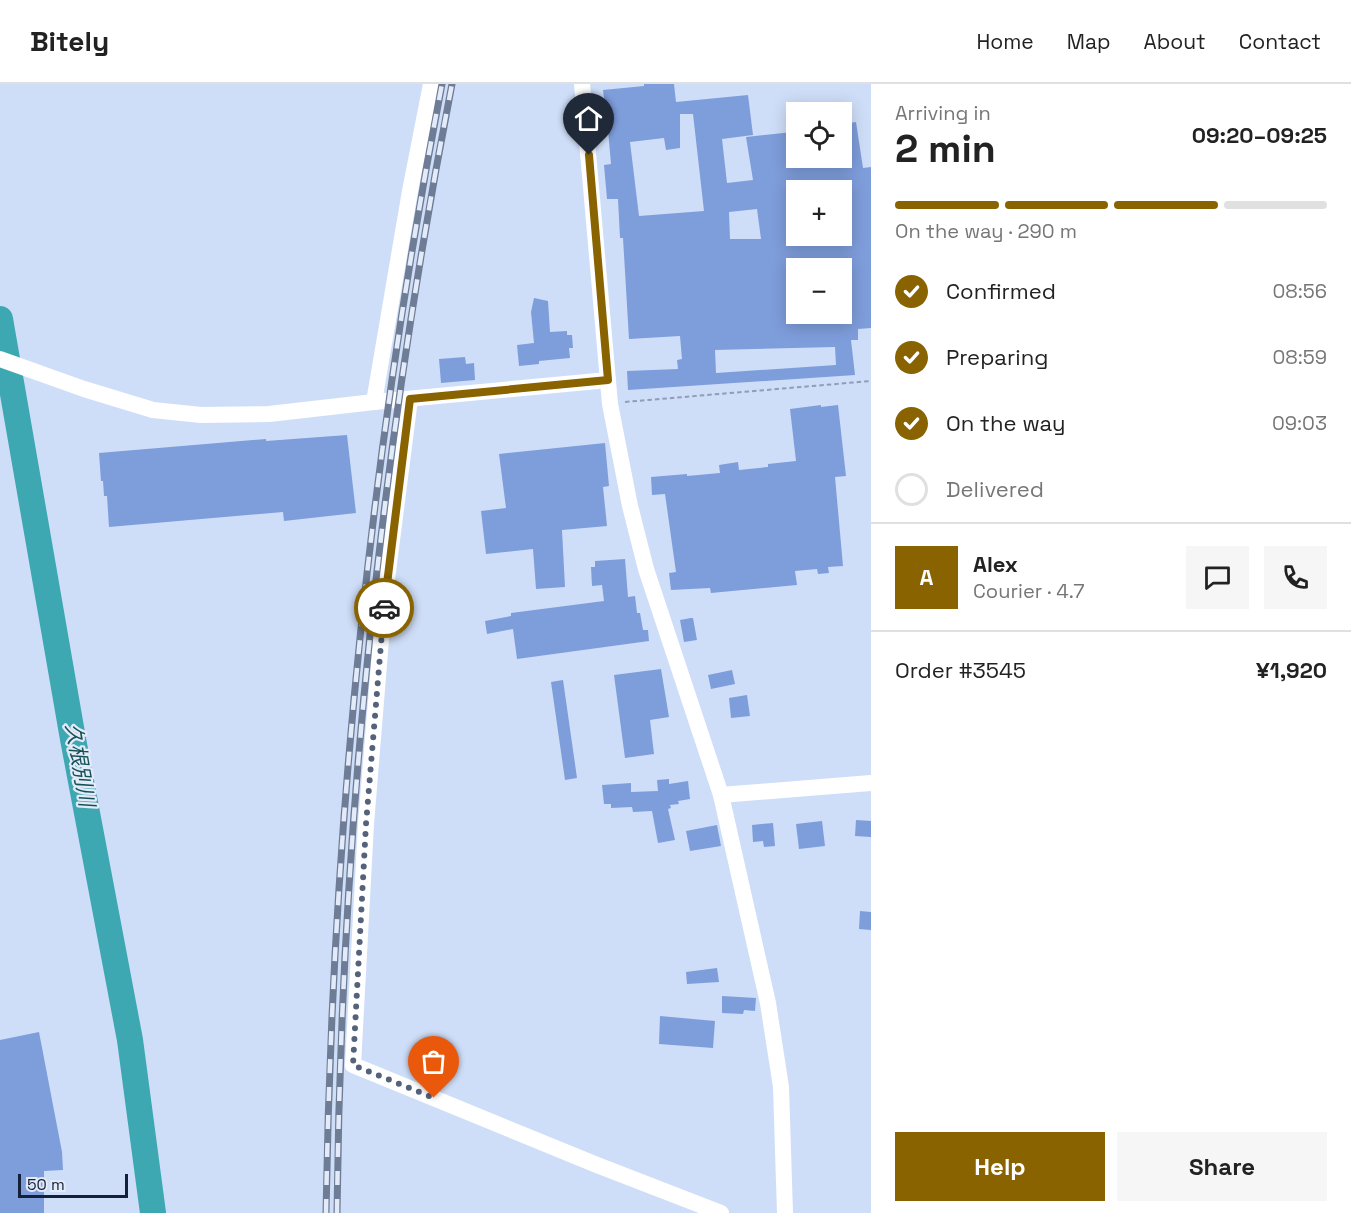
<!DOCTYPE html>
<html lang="en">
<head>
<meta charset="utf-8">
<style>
	:root { --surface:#fff; --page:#f6f6f6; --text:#222; --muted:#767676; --line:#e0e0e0; --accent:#886300 }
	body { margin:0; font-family:"Space Grotesk","Noto Sans JP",sans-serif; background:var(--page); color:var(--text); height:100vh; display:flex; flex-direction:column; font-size:22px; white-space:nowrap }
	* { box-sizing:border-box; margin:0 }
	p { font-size:20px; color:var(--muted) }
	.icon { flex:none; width:33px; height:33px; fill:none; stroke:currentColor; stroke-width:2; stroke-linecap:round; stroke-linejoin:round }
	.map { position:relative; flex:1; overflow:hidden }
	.panel { display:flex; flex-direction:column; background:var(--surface); width:480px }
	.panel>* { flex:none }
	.buttons { position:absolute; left:786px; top:18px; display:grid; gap:12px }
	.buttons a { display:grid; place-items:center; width:66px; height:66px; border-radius:0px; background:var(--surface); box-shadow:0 3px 15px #0003; font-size:30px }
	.scale { position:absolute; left:18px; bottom:15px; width:110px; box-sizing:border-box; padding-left:6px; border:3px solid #142038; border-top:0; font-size:16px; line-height:21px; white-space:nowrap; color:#142038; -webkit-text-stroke:4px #e3eaf8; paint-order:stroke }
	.pin { position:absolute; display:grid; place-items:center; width:51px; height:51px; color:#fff; margin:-62px -26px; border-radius:50% 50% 50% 0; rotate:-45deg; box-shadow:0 0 6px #0007 }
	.pin .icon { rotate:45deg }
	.courier { position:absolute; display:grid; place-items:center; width:60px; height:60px; margin:-30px; border:4px solid #886300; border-radius:50%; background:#fff; color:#222; box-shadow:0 2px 8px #0007 }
	.headline em { font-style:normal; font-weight:600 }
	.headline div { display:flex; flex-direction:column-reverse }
	.headline { display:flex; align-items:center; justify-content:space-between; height:102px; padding:0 24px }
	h1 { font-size:39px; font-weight:600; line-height:45px }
	.bar { display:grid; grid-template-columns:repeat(4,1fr); gap:9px 6px; align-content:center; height:72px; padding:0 24px }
	.bar i { height:8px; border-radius:4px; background:var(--line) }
	.bar .selected { background:var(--accent) }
	.bar p { grid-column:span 4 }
	.line { display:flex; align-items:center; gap:15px; padding:0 24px; border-top:2px solid var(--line) }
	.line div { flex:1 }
	.round { display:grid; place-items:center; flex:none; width:63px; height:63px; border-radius:0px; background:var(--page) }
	ol { padding:0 24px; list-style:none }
	li { display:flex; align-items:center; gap:18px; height:66px }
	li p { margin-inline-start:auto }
	li .icon { padding:6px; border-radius:50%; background:var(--accent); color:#fff; stroke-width:4 }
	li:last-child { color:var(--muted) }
	li i { width:33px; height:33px; border:3px solid var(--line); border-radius:50% }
	.button { display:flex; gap:12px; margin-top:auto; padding:12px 24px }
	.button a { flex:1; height:69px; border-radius:0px; background:var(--accent); color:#fff; font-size:24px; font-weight:600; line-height:69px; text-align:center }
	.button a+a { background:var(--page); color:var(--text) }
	header { display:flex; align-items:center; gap:36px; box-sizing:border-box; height:84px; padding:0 30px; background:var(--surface); border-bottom:2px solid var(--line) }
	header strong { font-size:28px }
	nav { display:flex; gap:33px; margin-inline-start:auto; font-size:21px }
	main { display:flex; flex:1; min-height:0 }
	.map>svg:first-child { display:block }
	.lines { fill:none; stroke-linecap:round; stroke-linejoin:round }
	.river { stroke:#3da8b1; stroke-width:26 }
	.building { fill:#7e9ddb; fill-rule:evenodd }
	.path { stroke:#8f9db7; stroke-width:2; stroke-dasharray:4.5 3; stroke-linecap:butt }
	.minor { stroke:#fff; stroke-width:16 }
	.rail-casing { stroke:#6e7c95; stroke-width:7 }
	.rail { stroke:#e3eaf8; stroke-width:4.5; stroke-dasharray:14; stroke-linecap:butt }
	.done { stroke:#55627b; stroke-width:6; stroke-dasharray:0 10.8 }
	.route { stroke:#886300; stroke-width:8 }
	.labels { text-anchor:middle; stroke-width:4.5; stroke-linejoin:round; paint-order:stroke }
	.water-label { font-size:21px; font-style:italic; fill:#145156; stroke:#e3eaf8 }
</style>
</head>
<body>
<header>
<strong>Bitely</strong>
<nav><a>Home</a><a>Map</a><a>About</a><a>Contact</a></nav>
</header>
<main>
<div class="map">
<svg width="871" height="1129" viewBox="0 0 871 1129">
	<rect width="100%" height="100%" fill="#cfdef8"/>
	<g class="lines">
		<path class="river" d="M 0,235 L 73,655 L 130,956 L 153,1129"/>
	</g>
	<g class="building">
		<path d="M 644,0 L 674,0 L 676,18 L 748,11 L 753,51 L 722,55 L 727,99 L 753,96 L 746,53 L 793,48 L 796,74 L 842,74 L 842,40 L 856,38 L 863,84 L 871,83 L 871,244 L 858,245 L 858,256 L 851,256 L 855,291 L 628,306 L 627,287 L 678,285 L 677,276 L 682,275 L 680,252 L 629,255 L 623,154 L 620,154 L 618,115 L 607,115 L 604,81 L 611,80 L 608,46 L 602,39 L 599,32 L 605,22 L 603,6 L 644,2 ZM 680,30 L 693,30 L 704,127 L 639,132 L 630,58 L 664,54 L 666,66 L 680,64 ZM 796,106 L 842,106 L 842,152 L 796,152 ZM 757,125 L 761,155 L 730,155 L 729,128 ZM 796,184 L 846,184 L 845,230 L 796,230 ZM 835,263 L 836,281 L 716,289 L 715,266 Z"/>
		<path d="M 534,214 L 548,217 L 550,248 L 567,247 L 567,251 L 572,251 L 573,264 L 569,264 L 570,274 L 539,277 L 539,280 L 519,282 L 517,261 L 534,259 L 531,228 Z"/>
		<path d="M 465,273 L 466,280 L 474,279 L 475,296 L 441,299 L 439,275 Z"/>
		<path d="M 821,321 L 821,323 L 838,321 L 846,392 L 835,393 L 843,482 L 828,483 L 829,489 L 818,490 L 817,485 L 795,487 L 797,501 L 711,509 L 710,504 L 671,506 L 669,489 L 676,488 L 665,410 L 652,411 L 651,393 L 687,390 L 687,392 L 720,389 L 719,381 L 738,378 L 739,386 L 768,383 L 768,380 L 796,377 L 790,325 Z"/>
		<path d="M 347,351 L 356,429 L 284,437 L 283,428 L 109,443 L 107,412 L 104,412 L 103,397 L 101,397 L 99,369 L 266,355 L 266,357 Z"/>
		<path d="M 605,359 L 609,402 L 603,403 L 607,442 L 562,446 L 565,503 L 536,505 L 533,465 L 486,470 L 481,427 L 506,424 L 499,370 Z"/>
		<path d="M 625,475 L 628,513 L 635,512 L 637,529 L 640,529 L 643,546 L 648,546 L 649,557 L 517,575 L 513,545 L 487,550 L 485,537 L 511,532 L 511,529 L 604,517 L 602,501 L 592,502 L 591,483 L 595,483 L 595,477 Z"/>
		<path d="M 691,534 L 693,534 L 697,556 L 684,558 L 680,536 Z"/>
		<path d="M 661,585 L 669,633 L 650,636 L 654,670 L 625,674 L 614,591 Z"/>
		<path d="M 732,586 L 735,600 L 711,605 L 708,591 Z"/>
		<path d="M 563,596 L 577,694 L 565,696 L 551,598 Z"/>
		<path d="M 747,611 L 750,632 L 731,634 L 729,614 Z"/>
		<path d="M 669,695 L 669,700 L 688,697 L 690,715 L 678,717 L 679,720 L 670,721 L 671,724 L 668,725 L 675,756 L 658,759 L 652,727 L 633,728 L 632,723 L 611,724 L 611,720 L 604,720 L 602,701 L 631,699 L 631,708 L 658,707 L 657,696 Z"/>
		<path d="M 856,736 L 871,737 L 871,753 L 855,752 Z"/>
		<path d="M 822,737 L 825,762 L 799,765 L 796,740 Z"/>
		<path d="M 773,739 L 775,762 L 764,763 L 763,757 L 753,758 L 752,741 Z"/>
		<path d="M 717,741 L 721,762 L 690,767 L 686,747 Z"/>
		<path d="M 860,827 L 871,828 L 871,846 L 859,845 Z"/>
		<path d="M 717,884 L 719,898 L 687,900 L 686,888 Z"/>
		<path d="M 722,912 L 756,914 L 755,927 L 744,926 L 743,930 L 722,929 Z"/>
		<path d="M 660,932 L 715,937 L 713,964 L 659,960 Z"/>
		<path d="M 39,948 L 62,1068 L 63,1086 L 44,1087 L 44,1129 L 0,1129 L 0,956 Z"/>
	</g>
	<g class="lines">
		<path class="path" d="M 625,318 L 871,297"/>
		<g class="minor">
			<path d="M 582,0 L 610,320 L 630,422 L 646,485 L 721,711 L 768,919 L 781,1003 L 785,1129"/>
			<path d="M 0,275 L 84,305 L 153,326 L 201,331 L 269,330 L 374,318 L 608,296"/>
			<path d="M 410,315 L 384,519 L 366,740 L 353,981 L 597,1081 L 721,1129"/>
			<path d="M 374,318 L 410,107 L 431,0"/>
			<path d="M 721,711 L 871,699"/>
		</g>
		<g class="rail-casing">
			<g id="rail">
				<path d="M 326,1129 C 332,750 370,372 442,0"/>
				<path d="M 337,1129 C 341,751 380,371 452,0"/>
			</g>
		</g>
		<use href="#rail" class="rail"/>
	</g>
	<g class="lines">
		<path class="done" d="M 384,524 L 366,740 L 353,981 L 434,1014"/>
		<path class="route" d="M 384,524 L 410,315 L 608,296 L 589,71"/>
	</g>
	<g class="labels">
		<g class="water-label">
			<text transform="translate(80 681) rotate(80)" y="7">久根別川</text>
		</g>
	</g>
</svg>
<div class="buttons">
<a><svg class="icon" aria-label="locate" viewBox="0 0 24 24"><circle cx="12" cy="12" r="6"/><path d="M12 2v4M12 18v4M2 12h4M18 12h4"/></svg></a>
<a>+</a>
<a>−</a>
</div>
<div class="scale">50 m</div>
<div class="pin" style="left:434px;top:1014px;background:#ea580c"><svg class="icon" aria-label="bag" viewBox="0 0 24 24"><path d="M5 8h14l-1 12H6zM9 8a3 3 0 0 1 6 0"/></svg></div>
<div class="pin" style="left:589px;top:71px;background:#1f2937"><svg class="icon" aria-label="home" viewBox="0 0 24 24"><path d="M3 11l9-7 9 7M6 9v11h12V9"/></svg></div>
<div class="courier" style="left:384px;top:524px"><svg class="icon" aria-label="car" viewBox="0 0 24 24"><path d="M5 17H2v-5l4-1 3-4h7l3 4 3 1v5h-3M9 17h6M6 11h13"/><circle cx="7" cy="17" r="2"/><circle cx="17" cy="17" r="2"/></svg></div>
</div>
<section class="panel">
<div class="headline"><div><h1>2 min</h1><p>Arriving in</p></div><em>09:20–09:25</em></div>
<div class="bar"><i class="selected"></i><i class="selected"></i><i class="selected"></i><i></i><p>On the way · 290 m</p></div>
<ol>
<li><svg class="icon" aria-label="check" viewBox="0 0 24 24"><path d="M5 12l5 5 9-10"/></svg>Confirmed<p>08:56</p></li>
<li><svg class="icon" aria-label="check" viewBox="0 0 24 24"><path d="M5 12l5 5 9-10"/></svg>Preparing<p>08:59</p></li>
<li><svg class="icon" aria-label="check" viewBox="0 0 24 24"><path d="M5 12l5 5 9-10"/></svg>On the way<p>09:03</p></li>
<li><i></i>Delivered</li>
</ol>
<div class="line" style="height:108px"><b class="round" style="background:var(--accent);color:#fff">A</b><div><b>Alex</b><p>Courier · 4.7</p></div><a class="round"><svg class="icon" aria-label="chat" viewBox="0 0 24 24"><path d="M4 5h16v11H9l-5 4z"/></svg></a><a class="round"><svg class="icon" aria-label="phone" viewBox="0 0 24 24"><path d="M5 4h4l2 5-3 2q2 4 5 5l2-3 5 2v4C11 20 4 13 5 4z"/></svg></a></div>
<div class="line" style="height:78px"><div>Order #3545</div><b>¥1,920</b></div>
<div class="button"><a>Help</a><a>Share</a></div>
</section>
</main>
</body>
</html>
